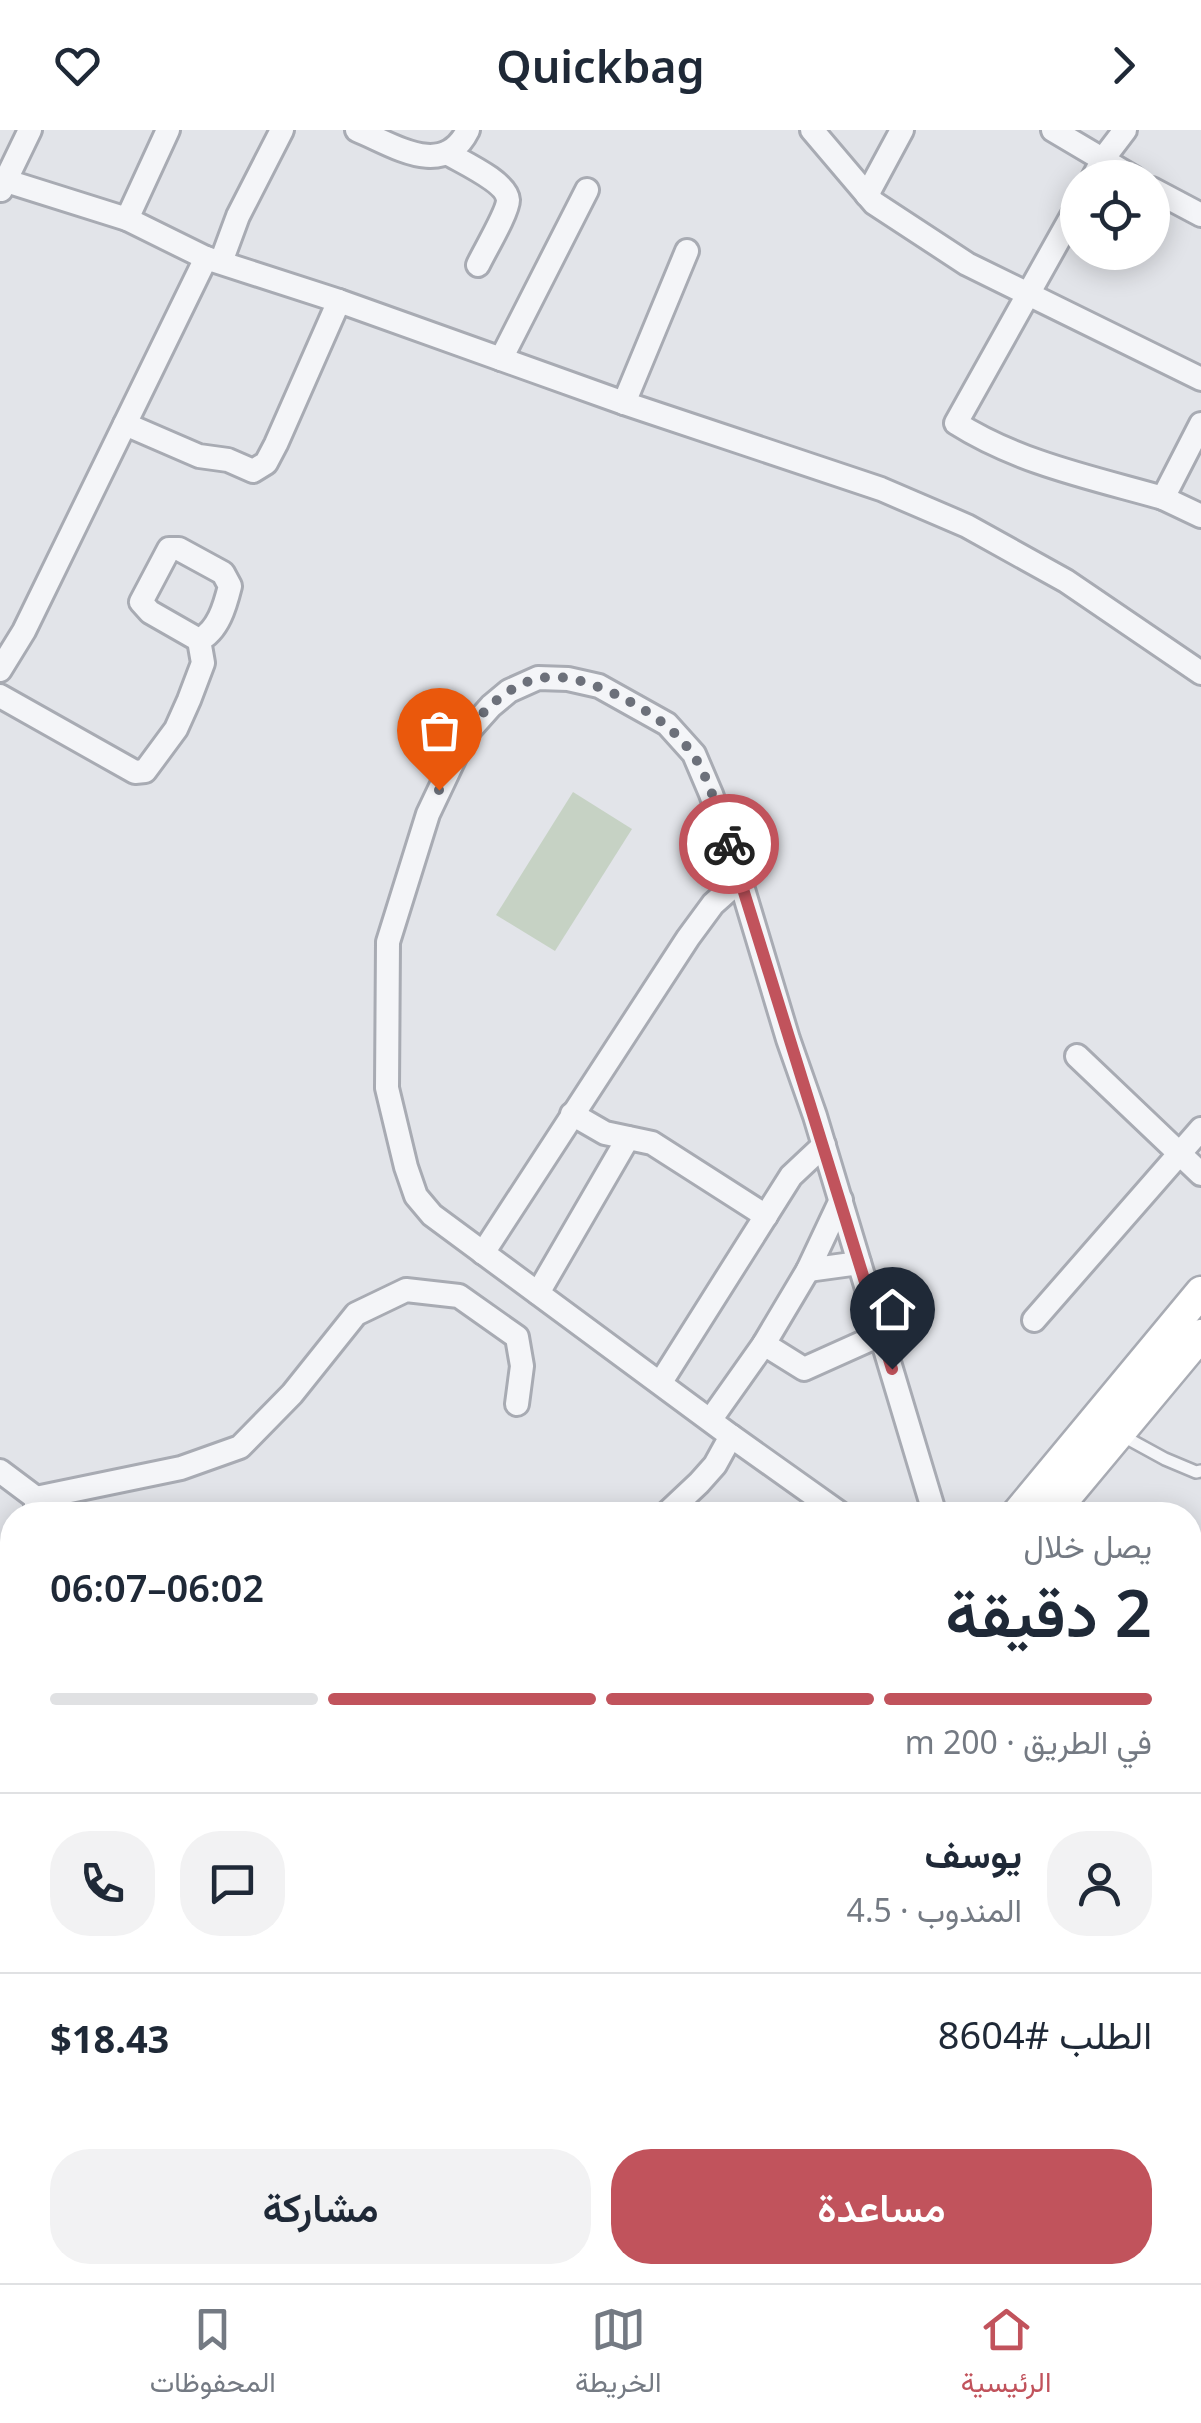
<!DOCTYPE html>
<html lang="ar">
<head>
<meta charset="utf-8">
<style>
	:root { --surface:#fff; --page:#f2f2f3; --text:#1f2937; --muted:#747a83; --line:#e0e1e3; --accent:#c1535c }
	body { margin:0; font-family:"Noto Sans",Vazirmatn,sans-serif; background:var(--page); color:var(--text); direction:rtl; height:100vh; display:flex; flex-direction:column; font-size:38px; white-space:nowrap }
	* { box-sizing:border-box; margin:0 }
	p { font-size:32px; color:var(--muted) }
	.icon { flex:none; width:55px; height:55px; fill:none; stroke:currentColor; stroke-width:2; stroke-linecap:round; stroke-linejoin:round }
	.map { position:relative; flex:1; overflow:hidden; direction:ltr }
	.drawer { position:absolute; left:0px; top:1372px; width:1202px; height:782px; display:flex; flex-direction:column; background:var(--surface); border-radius:40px 40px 0 0; box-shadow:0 5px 25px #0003; direction:rtl }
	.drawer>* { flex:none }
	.buttons { position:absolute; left:1060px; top:30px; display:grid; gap:20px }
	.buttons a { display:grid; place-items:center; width:110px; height:110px; border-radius:50%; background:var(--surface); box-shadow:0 5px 25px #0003; font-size:50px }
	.pin { position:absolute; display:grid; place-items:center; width:85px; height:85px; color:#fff; margin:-102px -42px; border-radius:50% 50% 50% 0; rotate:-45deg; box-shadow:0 0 10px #0007 }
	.pin .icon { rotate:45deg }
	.courier { position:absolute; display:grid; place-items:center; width:100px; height:100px; margin:-50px; border:8px solid #c1535c; border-radius:50%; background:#fff; color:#222; box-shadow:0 2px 12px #0007 }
	.overview em { font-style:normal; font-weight:600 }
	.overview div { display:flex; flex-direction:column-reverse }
	.overview { display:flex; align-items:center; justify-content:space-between; height:170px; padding:0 50px }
	h1 { font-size:65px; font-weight:600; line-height:75px }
	.bar { display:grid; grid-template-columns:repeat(4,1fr); gap:15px 10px; align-content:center; height:120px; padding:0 50px }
	.bar i { height:12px; border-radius:8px; background:var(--line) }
	.bar .active { background:var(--accent) }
	.bar p { grid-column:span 4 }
	.line { display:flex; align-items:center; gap:25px; padding:0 50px; border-top:2px solid var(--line) }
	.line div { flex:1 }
	.round { display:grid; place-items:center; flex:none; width:105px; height:105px; border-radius:40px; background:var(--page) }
	.cta { display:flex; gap:20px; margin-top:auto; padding:20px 50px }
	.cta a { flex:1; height:115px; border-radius:40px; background:var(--accent); color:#fff; font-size:40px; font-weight:600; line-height:115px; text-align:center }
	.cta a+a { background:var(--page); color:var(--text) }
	header { display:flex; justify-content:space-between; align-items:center; height:130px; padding:0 50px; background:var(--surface); font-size:45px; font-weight:600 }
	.tab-bar { display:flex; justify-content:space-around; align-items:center; height:140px; border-top:2px solid var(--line); background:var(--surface); font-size:28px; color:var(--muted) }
	.tab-bar a { display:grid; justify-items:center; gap:5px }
	.tab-bar .active { color:var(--accent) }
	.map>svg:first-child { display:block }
	.green { fill:#c6d2c4 }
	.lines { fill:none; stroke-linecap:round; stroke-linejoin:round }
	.lane-casing { stroke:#a8abb3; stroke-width:16 }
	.street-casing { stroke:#a8abb3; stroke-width:28 }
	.secondary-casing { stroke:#a8abb3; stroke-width:35 }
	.lane { stroke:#f4f5f8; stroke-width:11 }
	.street { stroke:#f4f5f8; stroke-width:22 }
	.secondary { stroke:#fff; stroke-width:30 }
	.done { stroke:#6c707a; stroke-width:10; stroke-dasharray:0 18 }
	.route { stroke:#c1535c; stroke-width:12 }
</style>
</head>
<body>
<header><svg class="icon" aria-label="forward" viewBox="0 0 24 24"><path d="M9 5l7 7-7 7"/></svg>Quickbag<svg class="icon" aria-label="heart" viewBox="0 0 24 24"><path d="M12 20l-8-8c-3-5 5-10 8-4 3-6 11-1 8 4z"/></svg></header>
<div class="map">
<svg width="1201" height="2153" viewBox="0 0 1201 2153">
	<rect width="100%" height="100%" fill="#e2e4e9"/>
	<g class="green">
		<path d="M 573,662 L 632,699 L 555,821 L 496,785 Z"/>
		<path d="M 1190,1820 L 1201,1827 L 1201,1868 L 1190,1886 Z"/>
	</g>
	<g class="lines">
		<g class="lane-casing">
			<g id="lane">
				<path d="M 1123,1306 L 1165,1329 L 1196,1342 L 1201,1341"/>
				<path d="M 0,2062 L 12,2069"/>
			</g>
		</g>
		<g class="street-casing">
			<g id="street">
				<path d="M 357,0 C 394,15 443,50 468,0"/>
				<path d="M 812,0 L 874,73 L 967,134 L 1201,249"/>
				<path d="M 1053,0 L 1134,48"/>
				<path d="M 447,23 C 462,32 507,52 508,70 C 508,82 484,122 478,135"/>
				<path d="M 1093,48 L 1103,29 L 1125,0"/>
				<path d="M 0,49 L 127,89 L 206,128 L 339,171 L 624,273 L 881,359 L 967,396 L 1066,451 L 1201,543"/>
				<path d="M 1152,59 L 1201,85"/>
				<path d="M 1,60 L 30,0"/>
				<path d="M 867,65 L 902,0"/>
				<path d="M 1078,75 L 956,293 C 1019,333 1093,348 1163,368"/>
				<path d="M 127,89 L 168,0"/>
				<path d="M 221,132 L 238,86 L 282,0"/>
				<path d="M 501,229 L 587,60"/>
				<path d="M 624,273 L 687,121"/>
				<path d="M 125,294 L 199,326 L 228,330 L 253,341 L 266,333 L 276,314 L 339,171"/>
				<path d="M 1201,294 L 1163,368 L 1201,386"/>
				<path d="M 0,540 L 24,501 L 206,128"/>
				<path d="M 0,566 L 135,642 L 145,641 L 176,599 L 189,570 L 203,533 L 199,510 L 150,482 L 141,472 L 169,419 L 179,419 L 223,443 L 230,456 C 225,476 218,501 199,510"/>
				<path d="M 1077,926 L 1201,1044"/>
				<path d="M 572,984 L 605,1003 L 652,1013 L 766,1086"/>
				<path d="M 841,1070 L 808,1140 L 859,1133"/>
				<path d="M 483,1123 L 688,808 L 713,774 L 740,750"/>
				<path d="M 538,1163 L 628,1008"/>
				<path d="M 1034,1190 L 1201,999"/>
				<path d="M 764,1214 L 804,1239 L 882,1204"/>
				<path d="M 661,1252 L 791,1046 L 824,1015"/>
				<path d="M 711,1289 L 764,1214 L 808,1140"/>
				<path d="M 731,1306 L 842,1385"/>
				<path d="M 0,1341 L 36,1368 L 36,1385"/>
				<path d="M 36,1368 L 181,1338 L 240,1317 L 292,1264 L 356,1184 L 406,1160 L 459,1166 L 517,1207 L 522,1236 L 517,1274"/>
				<path d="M 665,1385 L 699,1353 L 715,1335 L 731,1306 L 432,1085 L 416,1066 L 406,1037 L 387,958 L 388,812 L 428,684 L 466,604 L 491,576 L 509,561 L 538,548 L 568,549 L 599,556 L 667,594 L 694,624 L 711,664 L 733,726 L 788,909 L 815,986 L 935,1385"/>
				<path d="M 1190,1752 L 1201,1760"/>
				<path d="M 0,1785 L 12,1794"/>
				<path d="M 0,1953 L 12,1962"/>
				<path d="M 1190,2046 L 1198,2051"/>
				<path d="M 158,2142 L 175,2153"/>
				<path d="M 290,2142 L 307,2153"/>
				<path d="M 865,2142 L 881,2153"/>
				<path d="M 79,2153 L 85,2142"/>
				<path d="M 209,2153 L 216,2142"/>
				<path d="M 356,2153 L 363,2142"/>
				<path d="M 938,2153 L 946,2142"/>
				<path d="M 1050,2153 L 1057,2142"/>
			</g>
		</g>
		<g class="secondary-casing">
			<g id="secondary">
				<path d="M 1016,1385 L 1201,1162"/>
				<path d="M 1051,1385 L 1201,1205"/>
				<path d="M 0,1725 L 12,1707"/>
				<path d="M 468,2153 L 475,2142"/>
				<path d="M 499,2153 L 506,2142"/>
			</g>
		</g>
		<use href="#lane" class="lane"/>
		<use href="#street" class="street"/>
		<use href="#secondary" class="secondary"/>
	</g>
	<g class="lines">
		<path class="done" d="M 439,660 C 447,642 454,621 466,605 C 481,581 509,555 537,549 C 564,542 596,555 619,566 C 647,580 672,596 691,622 C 709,646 719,686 729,714"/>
		<path class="route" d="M 729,714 L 892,1239"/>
	</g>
</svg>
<div class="buttons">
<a><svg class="icon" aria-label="locate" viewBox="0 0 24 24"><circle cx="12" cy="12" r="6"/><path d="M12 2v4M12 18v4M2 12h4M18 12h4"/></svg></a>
</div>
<div class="pin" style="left:439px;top:660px;background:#ea580c"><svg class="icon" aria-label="bag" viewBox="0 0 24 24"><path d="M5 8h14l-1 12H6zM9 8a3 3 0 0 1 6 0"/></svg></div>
<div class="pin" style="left:892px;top:1239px;background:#1f2937"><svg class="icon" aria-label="home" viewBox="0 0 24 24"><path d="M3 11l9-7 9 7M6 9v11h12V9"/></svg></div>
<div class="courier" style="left:729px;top:714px"><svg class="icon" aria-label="bike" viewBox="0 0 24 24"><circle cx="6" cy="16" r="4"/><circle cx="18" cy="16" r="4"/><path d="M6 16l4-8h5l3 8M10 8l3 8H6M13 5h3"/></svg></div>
<section class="drawer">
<div class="overview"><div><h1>2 دقيقة</h1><p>يصل خلال</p></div><em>06:02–06:07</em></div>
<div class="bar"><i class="active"></i><i class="active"></i><i class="active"></i><i></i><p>في الطريق · 200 m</p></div>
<div class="line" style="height:180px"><a class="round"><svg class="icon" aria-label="person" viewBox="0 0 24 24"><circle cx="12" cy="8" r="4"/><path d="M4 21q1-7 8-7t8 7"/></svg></a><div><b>يوسف</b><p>المندوب · 4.5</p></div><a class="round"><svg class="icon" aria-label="chat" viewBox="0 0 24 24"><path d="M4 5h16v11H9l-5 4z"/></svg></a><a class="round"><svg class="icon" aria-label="phone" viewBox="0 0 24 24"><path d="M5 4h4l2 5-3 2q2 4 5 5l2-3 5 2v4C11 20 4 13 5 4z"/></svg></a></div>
<div class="line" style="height:130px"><div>الطلب #8604</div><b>$18.43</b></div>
<div class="cta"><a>مساعدة</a><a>مشاركة</a></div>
</section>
</div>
<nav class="tab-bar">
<a class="active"><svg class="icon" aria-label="home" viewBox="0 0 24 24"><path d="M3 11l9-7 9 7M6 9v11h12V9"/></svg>الرئيسية</a>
<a><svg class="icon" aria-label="map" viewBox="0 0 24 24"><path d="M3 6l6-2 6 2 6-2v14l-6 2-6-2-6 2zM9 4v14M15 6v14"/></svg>الخريطة</a>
<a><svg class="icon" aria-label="saved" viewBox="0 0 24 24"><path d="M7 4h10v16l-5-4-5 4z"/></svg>المحفوظات</a>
</nav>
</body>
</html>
